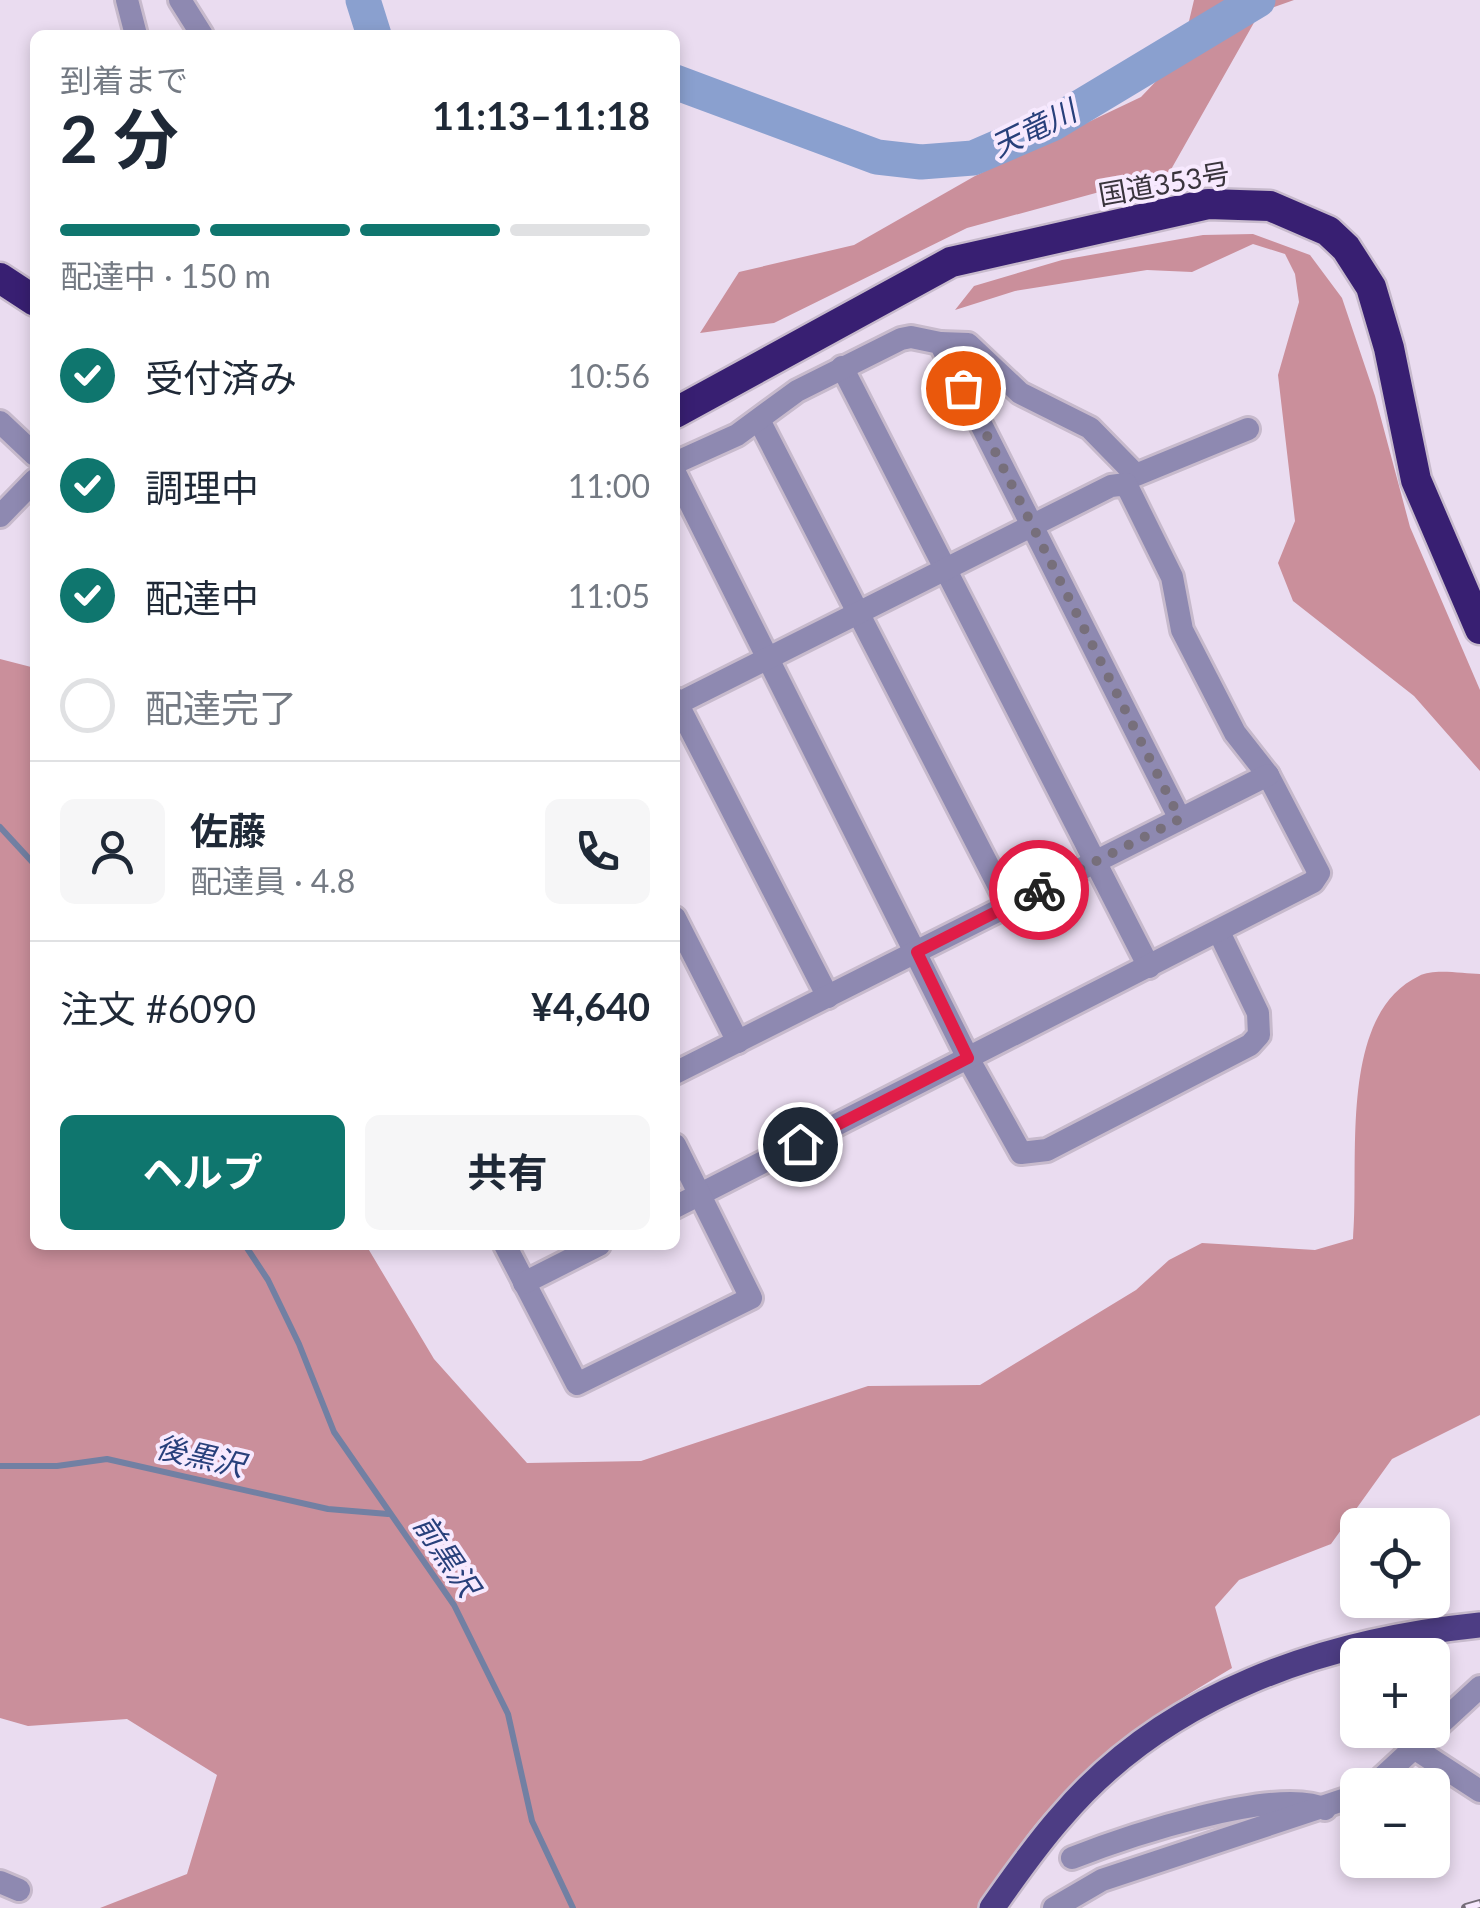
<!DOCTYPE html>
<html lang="ja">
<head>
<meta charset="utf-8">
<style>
	:root { --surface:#fff; --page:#f6f6f7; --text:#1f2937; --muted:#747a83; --line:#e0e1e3; --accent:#0f766e }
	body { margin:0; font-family:Lato,"Noto Sans JP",sans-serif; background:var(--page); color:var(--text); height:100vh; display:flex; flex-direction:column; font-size:38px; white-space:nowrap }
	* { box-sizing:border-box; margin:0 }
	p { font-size:32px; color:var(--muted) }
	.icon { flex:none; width:55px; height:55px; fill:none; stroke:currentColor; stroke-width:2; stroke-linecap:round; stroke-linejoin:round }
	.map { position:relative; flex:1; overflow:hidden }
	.side { position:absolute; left:30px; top:30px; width:650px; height:1220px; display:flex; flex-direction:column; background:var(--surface); border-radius:15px; box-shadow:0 5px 15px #0003 }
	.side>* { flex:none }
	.fabs { position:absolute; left:1340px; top:1508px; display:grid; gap:20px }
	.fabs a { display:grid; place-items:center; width:110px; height:110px; border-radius:15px; background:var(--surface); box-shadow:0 5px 15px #0003; font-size:50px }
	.pin { position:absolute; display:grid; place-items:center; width:85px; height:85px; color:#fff; margin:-42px; border:5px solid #fff; border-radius:50%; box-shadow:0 2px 10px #0007 }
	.courier { position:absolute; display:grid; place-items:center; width:100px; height:100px; margin:-50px; border:8px solid #e11d48; border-radius:50%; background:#fff; color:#222; box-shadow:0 2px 12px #0007 }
	.head em { font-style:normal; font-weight:700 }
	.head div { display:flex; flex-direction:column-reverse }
	.head { display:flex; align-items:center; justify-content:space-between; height:170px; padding:0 30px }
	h1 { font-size:65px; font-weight:700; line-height:75px }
	.bar { display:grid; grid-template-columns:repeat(4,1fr); gap:15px 10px; align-content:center; height:120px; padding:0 30px }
	.bar i { height:12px; border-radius:8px; background:var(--line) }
	.bar .selected { background:var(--accent) }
	.bar p { grid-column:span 4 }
	.line { display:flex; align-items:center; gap:25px; padding:0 30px; border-top:2px solid var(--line) }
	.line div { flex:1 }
	.round { display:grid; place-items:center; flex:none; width:105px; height:105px; border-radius:15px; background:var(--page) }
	ol { padding:0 30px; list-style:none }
	li { display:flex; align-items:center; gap:30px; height:110px }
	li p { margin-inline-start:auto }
	li .icon { padding:10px; border-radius:50%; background:var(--accent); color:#fff; stroke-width:4 }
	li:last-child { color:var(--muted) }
	li i { width:55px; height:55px; border:5px solid var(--line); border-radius:50% }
	.cta { display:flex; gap:20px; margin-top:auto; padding:20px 30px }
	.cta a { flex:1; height:115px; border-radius:15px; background:var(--accent); color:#fff; font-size:40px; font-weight:700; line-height:115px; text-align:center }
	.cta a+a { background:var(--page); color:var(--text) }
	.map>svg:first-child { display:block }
	.forest { fill:#ca8f9b }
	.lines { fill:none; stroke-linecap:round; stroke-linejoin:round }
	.stream { stroke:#7280a3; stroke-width:6 }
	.river { stroke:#8aa0cf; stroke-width:35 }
	.minor-casing { stroke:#c7bacc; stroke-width:28 }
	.major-casing { stroke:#c7bacc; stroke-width:30 }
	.highway-casing { stroke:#c7bacc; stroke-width:35 }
	.minor { stroke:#8e89b1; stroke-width:22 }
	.major { stroke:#4d3d84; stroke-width:25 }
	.highway { stroke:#381f72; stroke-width:30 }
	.rail-casing { stroke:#746c78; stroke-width:10 }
	.rail { stroke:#f7e9fe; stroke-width:6; stroke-dasharray:19; stroke-linecap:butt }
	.done { stroke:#776f7b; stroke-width:10; stroke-dasharray:0 18 }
	.route { stroke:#e11d48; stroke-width:12 }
	.labels { text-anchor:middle; stroke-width:8; stroke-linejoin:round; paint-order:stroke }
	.street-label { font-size:28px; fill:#39343c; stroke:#f7e9fe }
	.water-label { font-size:30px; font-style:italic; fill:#28407b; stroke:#f7e9fe }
</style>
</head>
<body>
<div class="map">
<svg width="1480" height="1908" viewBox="0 0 1480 1908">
	<rect width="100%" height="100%" fill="#eadcf0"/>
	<g class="forest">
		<path d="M 1194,0 L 1294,0 L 1260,12 L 1169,173 L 967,228 L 774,323 L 700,333 L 739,272 L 854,245 L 975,176 L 1141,97 L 1181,55 Z"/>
		<path d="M 1253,234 L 1310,255 L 1342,298 L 1375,396 L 1410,527 L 1480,690 L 1480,771 L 1414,696 L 1293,601 L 1278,563 L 1295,521 L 1278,375 L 1299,302 L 1295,274 L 1285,254 L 1253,244 L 1192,272 L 1147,270 L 1015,291 L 955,310 L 974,286 L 1062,260 L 1203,235 Z"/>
		<path d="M 0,659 L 35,668 L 35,1245 L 366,1245 L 434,1359 L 527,1463 L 641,1461 L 868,1386 L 980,1385 L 1136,1290 L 1169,1260 L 1202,1243 L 1315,1250 L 1353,1239 C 1360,1162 1337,1015 1419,976 C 1434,968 1463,974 1480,974 L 1480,1415 L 1392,1459 L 1331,1544 L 1239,1580 L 1215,1607 L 1232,1668 C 1158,1711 1090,1758 1035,1825 C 1014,1851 997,1881 978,1908 L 100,1908 L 187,1874 L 217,1775 L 127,1719 L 28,1726 L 0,1718 Z"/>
	</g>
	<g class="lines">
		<g class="stream">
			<path d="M 0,827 L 35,865"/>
			<path d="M 245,1245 L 268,1280 L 299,1344 L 334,1432 L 454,1605 L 508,1714 L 532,1821 L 573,1908"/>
			<path d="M 0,1466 L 57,1466 L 107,1459 L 328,1509 L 388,1514"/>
		</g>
		<g class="river">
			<path d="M 363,0 L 374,35"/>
			<path d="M 675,82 L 877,157 L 921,162 L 973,158 L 1052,124 L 1258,0"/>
		</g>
		<g class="minor-casing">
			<g id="minor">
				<path d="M 127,0 L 136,35"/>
				<path d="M 180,0 L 202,35"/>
				<path d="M 940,343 L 968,344 L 1020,393 L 1090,428 L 1136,475 L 1248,429"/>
				<path d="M 842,367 L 1149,967"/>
				<path d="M 759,420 L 1009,906"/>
				<path d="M 0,422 L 35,455"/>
				<path d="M 675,463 L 737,435 L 797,391 L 901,339 L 911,337 L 940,343 L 1180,819"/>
				<path d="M 675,473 L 968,1058 L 1021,1153 L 1047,1150 L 1250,1045 L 1259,1035 L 1258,1013 L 1219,932"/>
				<path d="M 0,516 L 35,480"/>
				<path d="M 675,699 L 828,997"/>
				<path d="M 675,705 L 1111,486 L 1126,484 L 1172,577 L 1182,630 L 1235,733 L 1268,775 L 1319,873 L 1313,882 L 675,1207"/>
				<path d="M 675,918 L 738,1042"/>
				<path d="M 675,1073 L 1268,775"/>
				<path d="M 505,1245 L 577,1384 L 751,1298 L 675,1145"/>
				<path d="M 524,1283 L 599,1245"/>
				<path d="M 1417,1750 L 1480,1791"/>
				<path d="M 1374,1785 L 1480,1687"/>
				<path d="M 1072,1858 C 1123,1838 1278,1785 1325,1809"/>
				<path d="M 0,1882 L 19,1890"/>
				<path d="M 1054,1908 L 1102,1880 L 1358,1795"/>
			</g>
		</g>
		<g class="major-casing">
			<path id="major" d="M 992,1908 C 1014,1877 1036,1845 1061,1817 C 1166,1693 1324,1641 1480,1625"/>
		</g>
		<g class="highway-casing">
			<g id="highway">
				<path d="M 0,278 L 35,301"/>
				<path d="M 675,413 L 951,262 L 1208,204 L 1270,206 L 1328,231 L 1346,248 L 1371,287 L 1389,348 L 1416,480 L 1480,629"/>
			</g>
		</g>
		<use href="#minor" class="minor"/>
		<use href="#major" class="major"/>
		<use href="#highway" class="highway"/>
		<g class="rail-casing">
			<path id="rail" d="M 1466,1908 L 1480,1904"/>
		</g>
		<use href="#rail" class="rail"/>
	</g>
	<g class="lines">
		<path class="done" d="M 963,388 L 1180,819 L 1039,890"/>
		<path class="route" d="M 800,1144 L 968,1058 L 917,952 L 1039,890"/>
	</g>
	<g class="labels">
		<g class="street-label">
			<text transform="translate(1164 184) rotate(-10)" y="10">国道353号</text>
		</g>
		<g class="water-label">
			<text transform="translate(1034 129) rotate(-26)" y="10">天竜川</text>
			<text transform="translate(200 1457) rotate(13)" y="10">後黒沢</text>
			<text transform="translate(446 1556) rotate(56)" y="10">前黒沢</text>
		</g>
	</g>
</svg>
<div class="fabs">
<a><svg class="icon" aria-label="locate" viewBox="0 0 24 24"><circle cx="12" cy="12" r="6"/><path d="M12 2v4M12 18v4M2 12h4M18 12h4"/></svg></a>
<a>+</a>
<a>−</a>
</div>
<div class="pin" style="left:963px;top:388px;background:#ea580c"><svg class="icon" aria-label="bag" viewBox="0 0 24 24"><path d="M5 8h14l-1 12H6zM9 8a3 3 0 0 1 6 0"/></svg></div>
<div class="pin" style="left:800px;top:1144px;background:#1f2937"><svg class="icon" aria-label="home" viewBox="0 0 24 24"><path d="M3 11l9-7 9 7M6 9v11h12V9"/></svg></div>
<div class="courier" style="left:1039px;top:890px"><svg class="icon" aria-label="bike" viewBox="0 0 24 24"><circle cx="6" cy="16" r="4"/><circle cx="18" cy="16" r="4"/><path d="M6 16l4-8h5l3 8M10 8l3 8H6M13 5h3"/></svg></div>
<section class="side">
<div class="head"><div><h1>2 分</h1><p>到着まで</p></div><em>11:13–11:18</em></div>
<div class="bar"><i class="selected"></i><i class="selected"></i><i class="selected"></i><i></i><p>配達中 · 150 m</p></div>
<ol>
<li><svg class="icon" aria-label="check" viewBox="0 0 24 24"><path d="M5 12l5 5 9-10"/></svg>受付済み<p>10:56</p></li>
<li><svg class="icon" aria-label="check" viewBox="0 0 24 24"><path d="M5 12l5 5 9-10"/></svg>調理中<p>11:00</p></li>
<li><svg class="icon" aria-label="check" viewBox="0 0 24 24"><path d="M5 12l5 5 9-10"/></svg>配達中<p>11:05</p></li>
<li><i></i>配達完了</li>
</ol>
<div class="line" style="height:180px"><a class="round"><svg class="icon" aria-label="person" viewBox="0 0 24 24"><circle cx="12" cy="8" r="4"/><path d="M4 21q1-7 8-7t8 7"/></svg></a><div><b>佐藤</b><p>配達員 · 4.8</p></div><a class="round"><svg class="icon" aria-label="phone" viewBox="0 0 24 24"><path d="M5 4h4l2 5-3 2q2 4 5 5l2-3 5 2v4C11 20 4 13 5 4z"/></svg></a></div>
<div class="line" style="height:130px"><div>注文 #6090</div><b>¥4,640</b></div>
<div class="cta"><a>ヘルプ</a><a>共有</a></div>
</section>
</div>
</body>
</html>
